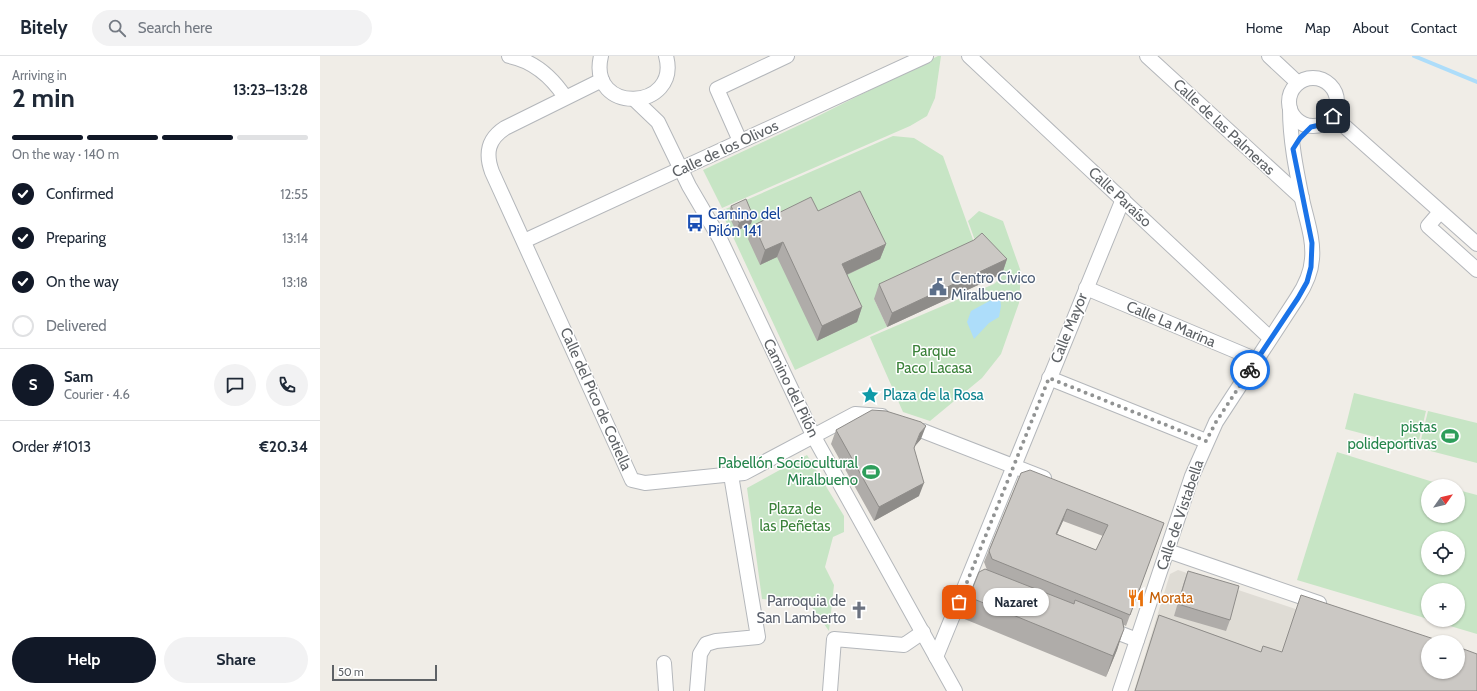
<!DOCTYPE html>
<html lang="en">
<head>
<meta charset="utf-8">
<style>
	:root { --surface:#fff; --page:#f2f2f3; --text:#1f2937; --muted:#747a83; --line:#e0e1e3; --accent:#111827 }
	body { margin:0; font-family:Cabin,sans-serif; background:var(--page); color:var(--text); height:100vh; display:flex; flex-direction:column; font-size:15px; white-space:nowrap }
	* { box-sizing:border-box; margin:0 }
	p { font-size:13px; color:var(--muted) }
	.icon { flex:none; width:22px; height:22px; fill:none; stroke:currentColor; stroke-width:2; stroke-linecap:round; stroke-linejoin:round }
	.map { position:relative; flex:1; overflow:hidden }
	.panel { display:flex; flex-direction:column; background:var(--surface); width:320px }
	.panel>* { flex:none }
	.needle { width:26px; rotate:56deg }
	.controls { position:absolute; left:1101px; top:423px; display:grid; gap:8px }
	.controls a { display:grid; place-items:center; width:44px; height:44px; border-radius:50%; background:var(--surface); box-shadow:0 1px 3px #0004; font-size:20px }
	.scale { position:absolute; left:12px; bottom:10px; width:105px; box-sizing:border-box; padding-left:4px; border:2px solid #5e6266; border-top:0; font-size:11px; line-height:14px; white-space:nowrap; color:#5e6266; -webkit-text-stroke:3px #fff; paint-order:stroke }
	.pin { position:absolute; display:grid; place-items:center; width:34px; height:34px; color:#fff; margin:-17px; border-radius:8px; box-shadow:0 2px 6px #0006 }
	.courier { position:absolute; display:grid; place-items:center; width:40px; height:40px; margin:-20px; border:3px solid #1a73e8; border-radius:50%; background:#fff; color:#222; box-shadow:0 1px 5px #0007 }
	.bubble { position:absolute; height:28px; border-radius:14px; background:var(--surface); box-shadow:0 1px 3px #0004; font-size:13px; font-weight:800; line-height:28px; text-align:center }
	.head em { font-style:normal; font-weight:800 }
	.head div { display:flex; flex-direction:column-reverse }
	.head { display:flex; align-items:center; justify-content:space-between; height:68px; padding:0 12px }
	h1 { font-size:26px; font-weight:800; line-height:30px }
	.bar { display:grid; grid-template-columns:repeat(4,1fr); gap:6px 4px; align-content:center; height:48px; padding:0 12px }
	.bar i { height:5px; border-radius:3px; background:var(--line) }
	.bar .on { background:var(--accent) }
	.bar p { grid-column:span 4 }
	.line { display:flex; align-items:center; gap:10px; padding:0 12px; border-top:1px solid var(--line) }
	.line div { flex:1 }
	.round { display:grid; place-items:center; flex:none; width:42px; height:42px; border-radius:21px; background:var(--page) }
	ol { padding:0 12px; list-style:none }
	li { display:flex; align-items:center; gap:12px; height:44px }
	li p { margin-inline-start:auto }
	li .icon { padding:4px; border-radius:50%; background:var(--accent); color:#fff; stroke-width:4 }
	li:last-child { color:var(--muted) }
	li i { width:22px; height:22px; border:2px solid var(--line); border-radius:50% }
	.primary-button { display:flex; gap:8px; margin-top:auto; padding:8px 12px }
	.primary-button a { flex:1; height:46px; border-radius:24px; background:var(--accent); color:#fff; font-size:16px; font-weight:800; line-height:46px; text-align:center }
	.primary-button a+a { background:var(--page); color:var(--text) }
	header { display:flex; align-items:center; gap:24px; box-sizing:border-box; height:56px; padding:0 20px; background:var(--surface); border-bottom:1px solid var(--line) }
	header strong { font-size:19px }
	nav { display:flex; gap:22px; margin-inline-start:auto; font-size:14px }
	.search { width:280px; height:36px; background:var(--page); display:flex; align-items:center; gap:10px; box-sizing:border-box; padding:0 14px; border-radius:22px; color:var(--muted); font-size:15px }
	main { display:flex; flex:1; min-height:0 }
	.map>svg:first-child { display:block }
	.education { fill:#dfdcd5 }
	.green { fill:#c7e5c5; fill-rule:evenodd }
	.water { fill:#adddfa }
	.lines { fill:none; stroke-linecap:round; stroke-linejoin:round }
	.stream { stroke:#adddfa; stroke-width:4 }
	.minor-casing { stroke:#b4b7bb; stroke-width:16 }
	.minor { stroke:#fff; stroke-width:14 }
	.wall { fill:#afaca9; fill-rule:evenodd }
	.shaded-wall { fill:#8e8c89 }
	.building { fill:#cbc8c4; stroke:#8e8c89; fill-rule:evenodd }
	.done { stroke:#919393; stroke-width:4; stroke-dasharray:0 7.2 }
	.route { stroke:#1a73e8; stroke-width:5 }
	.labels { text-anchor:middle; stroke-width:3; stroke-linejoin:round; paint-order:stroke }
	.street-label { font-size:15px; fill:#5e6266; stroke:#fff }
	.transit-label { font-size:15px; fill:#164399; stroke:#fff; text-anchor:start }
	.service-label { font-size:15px; fill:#4e5e75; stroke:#fff; text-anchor:start }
	.park-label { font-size:15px; fill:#3b823a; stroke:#fff }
	.culture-label { font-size:15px; fill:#0d838f; stroke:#fff; text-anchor:start }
	.leisure-label { font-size:15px; fill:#27864d; stroke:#fff; text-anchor:end }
	.food-label { font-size:15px; fill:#c56008; stroke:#fff; text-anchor:start }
	.worship-label { font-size:15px; fill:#5b616d; stroke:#fff; text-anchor:end }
</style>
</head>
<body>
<header>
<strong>Bitely</strong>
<div class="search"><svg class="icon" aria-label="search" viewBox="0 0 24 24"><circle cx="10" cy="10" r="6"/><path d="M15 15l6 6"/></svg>Search here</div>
<nav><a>Home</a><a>Map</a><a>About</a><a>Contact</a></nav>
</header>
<main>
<section class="panel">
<div class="head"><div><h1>2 min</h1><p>Arriving in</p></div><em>13:23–13:28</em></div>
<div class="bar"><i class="on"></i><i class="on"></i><i class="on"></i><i></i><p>On the way · 140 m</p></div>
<ol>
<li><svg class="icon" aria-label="check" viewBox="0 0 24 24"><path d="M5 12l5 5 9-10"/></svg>Confirmed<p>12:55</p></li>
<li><svg class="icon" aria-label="check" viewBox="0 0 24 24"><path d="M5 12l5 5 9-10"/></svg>Preparing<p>13:14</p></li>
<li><svg class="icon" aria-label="check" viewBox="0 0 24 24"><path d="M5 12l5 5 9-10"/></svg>On the way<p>13:18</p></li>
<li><i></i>Delivered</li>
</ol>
<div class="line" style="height:72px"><b class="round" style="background:var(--accent);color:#fff">S</b><div><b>Sam</b><p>Courier · 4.6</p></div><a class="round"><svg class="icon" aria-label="chat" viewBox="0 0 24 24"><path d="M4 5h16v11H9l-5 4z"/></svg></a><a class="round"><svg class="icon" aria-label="phone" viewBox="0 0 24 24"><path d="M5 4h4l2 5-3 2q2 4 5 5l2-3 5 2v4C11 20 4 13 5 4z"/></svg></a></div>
<div class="line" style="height:52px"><div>Order #1013</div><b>€20.34</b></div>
<div class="primary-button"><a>Help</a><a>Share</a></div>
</section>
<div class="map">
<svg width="1157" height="635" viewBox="0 0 1157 635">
	<rect width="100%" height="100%" fill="#f0ede7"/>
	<path class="education" d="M 858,514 L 1108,597 L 1108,616 L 1138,616 L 1157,635 L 814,635 L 850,518 Z"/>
	<g class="green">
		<path d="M 618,0 L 621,0 L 615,42 L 607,60 L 590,70 L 402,152 L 383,114 L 488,65 Z"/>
		<path d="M 573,80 L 594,82 L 623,100 L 656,192 L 554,243 L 567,271 L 475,314 L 401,155 Z"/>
		<path d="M 659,155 L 683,165 L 701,216 L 699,247 L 681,298 L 662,322 L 610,365 L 583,356 L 550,281 L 674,228 L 684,218 L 657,190 L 648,165 Z"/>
		<path d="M 1034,337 L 1106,355 L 1097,392 L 1025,373 Z"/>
		<path d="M 1108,355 L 1157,367 L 1157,407 L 1099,392 Z"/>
		<path d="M 1017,396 L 1126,430 L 1108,430 L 1108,460 L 1138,460 L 1138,434 L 1157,439 L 1157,578 L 1110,564 L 1138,564 L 1138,534 L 1108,534 L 1108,563 L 977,524 ZM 1108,482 L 1138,482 L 1138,512 L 1108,512 Z"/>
		<path d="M 487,399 L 524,460 L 524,476 L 513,481 L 505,511 L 514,529 L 509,575 L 489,547 L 442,543 L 427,432 Z"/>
	</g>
	<path class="water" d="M 680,241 L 681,250 L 679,261 L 669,267 L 654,283 L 647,266 L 651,255 L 673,243 Z"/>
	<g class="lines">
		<path class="stream" d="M 1094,0 L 1157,26"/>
		<g class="minor-casing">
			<g id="minor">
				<path d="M 189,0 C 214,5 231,20 245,41"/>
				<path d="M 281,0 C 267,59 361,55 346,0"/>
				<path d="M 649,0 L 950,282"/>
				<path d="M 827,0 L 982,142"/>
				<path d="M 949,0 L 978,27"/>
				<circle cx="993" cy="46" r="24"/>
				<path d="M 282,24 L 185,72 C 168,83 165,97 172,116 L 312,424 L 325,427 L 424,417 L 535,358 L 562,360"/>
				<path d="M 315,44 L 338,66 L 369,130 L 400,183 L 494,381 L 635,635"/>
				<path d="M 1013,60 L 1157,188"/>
				<path d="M 420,85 L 397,33 L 467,0"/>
				<path d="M 1120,156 L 1108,170 L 1157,214"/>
				<path d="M 204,185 L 606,0"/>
				<path d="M 766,232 L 937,304"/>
				<path d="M 729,322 L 886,385"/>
				<path d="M 603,375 L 724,422"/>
				<path d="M 848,495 L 999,547"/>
				<path d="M 786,572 L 817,584"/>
				<path d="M 616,601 L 803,143"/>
				<path d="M 344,607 L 346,635"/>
				<path d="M 377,635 L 380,598 L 386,588 L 396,585 L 438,581 L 411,419"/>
				<path d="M 510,635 L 514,583 L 584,589 L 603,576"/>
				<path d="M 800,635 L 872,420 L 896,366 L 977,242 C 985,230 991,218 992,203 C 994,183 986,162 982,143 C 976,113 970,83 970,53"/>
			</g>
		</g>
		<use href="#minor" class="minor"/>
	</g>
	<g class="wall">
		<path d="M 411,150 L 433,160 L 431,168 L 416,175 L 408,158 Z"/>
		<path d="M 498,155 L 566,188 L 560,203 L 527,219 L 542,251 L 537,266 L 497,285 L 457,201 L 440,209 L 428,183 L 434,169 Z"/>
		<path d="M 687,203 L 682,218 L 567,271 L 554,243 L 559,228 Z"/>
		<path d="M 516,374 L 601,383 L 595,390 L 594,393 L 599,440 L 554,465 L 511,388 Z"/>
		<path d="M 701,417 L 844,467 L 806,570 L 804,569 L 797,594 L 786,621 L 642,562 L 649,541 L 667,514 L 664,506 ZM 743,465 L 783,480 L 776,494 L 737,478 Z"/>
		<path d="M 868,515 L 910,564 L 906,575 L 854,560 L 864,526 Z"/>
		<path d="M 839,559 L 941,596 L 961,596 L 1157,635 L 815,635 Z"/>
	</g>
	<g class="shaded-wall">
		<path d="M 433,160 L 431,168 L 416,175 L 419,167 Z"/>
		<path d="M 463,186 L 457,201 L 440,209 L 445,194 Z"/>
		<path d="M 566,188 L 560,203 L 517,223 L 522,208 Z"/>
		<path d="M 687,203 L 682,218 L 567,271 L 572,257 Z"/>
		<path d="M 542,251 L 537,266 L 497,285 L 502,270 Z"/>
		<path d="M 606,370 L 601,383 L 595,390 L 589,406 L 600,377 Z"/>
		<path d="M 604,427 L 599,440 L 554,465 L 559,451 Z"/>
		<path d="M 747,453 L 743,465 L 732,489 L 736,478 Z"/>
		<path d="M 804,573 L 797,594 L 786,621 L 793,600 Z"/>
	</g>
	<g class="building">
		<path d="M 540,135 L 566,188 L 522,208 L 542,251 L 502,270 L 463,186 L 445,194 L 434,169 L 491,141 L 498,155 Z"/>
		<path d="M 426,143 L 433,160 L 419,167 L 411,150 Z"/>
		<path d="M 662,177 L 687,203 L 572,257 L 559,228 L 654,184 Z"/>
		<path d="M 552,354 L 566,355 L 601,366 L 606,370 L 600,377 L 594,392 L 604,427 L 559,451 L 516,374 Z"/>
		<path d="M 710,414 L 844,467 L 810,559 L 672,503 L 669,495 L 701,417 ZM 747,453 L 788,469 L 776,494 L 736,478 Z"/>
		<path d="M 665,513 L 754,548 L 755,544 L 802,563 L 804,573 L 793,600 L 649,541 L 659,516 Z"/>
		<path d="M 868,515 L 919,530 L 910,564 L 858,548 Z"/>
		<path d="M 981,539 L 1123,586 L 1108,586 L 1108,616 L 1138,616 L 1138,591 L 1157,598 L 1157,635 L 815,635 L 839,559 L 941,596 L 943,590 L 962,596 Z"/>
	</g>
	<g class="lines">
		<path class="done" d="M 639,546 L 729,322 L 886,385 L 896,366 L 930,314"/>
		<path class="route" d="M 930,314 L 978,242 L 987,226 L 991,211 L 992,187 L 973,93 L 980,82 L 991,71 L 1004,68 L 1013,60"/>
	</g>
	<defs>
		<g id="bus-bare" transform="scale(1.38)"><path d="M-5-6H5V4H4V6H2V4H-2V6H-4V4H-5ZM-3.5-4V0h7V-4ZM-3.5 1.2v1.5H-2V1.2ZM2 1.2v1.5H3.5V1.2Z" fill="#1a4fb4" stroke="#fff" stroke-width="2.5" paint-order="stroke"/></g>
		<g id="civic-bare" transform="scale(1.38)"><path d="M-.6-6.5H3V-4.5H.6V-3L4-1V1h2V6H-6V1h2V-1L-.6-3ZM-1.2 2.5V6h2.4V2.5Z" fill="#5c6f8a" stroke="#fff" stroke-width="2.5" paint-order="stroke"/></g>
		<g id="sight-bare" transform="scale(1.38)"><path d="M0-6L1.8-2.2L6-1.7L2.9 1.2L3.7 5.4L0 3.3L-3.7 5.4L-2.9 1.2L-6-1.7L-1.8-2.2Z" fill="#0f9aa8" stroke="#fff" stroke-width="2.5" paint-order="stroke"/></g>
		<g id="stadium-bare" transform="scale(1.38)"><path d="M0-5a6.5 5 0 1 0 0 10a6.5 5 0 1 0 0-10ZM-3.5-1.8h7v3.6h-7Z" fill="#2e9e5b" stroke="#fff" stroke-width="2.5" paint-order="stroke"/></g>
		<g id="restaurant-bare" transform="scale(1.38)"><path d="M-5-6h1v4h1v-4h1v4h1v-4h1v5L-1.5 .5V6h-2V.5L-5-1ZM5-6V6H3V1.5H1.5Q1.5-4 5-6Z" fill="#e8710a" stroke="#fff" stroke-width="2.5" paint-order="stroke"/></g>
		<g id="church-bare" transform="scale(1.38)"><path d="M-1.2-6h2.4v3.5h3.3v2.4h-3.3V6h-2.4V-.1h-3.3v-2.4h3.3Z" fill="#6b7280" stroke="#fff" stroke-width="2.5" paint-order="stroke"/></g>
	</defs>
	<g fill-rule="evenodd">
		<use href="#bus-bare" x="375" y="167"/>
		<use href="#civic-bare" x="618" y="231"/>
		<use href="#sight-bare" x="550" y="339"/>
		<use href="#stadium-bare" x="1130" y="380"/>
		<use href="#stadium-bare" x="551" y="416"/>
		<use href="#restaurant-bare" x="816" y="542"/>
		<use href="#church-bare" x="539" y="554"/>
	</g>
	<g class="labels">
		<g class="street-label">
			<text transform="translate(904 71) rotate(43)" y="5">Calle de las Palmeras</text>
			<text transform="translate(405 93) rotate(-25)" y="5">Calle de los Olivos</text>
			<text transform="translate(800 141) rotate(43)" y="5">Calle Paraíso</text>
			<text transform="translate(851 268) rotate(23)" y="5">Calle La Marina</text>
			<text transform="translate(749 272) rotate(-68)" y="5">Calle Mayor</text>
			<text transform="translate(471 332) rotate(64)" y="5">Camino del Pilón</text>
			<text transform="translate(276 343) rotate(66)" y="5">Calle del Pico de Cotiella</text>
			<text transform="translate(860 459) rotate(-71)" y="5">Calle de Vistabella</text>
		</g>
		<g class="transit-label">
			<text x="388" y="163">Camino del<tspan x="388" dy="17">Pilón 141</tspan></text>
		</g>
		<g class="service-label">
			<text x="631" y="227">Centro Cívico<tspan x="631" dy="17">Miralbueno</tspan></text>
		</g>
		<g class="park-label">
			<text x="614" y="300">Parque<tspan x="614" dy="17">Paco Lacasa</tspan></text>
			<text x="475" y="458">Plaza de<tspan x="475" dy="17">las Peñetas</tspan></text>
		</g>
		<g class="culture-label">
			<text x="563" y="344">Plaza de la Rosa</text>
		</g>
		<g class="leisure-label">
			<text x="1117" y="376">pistas<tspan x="1117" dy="17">polideportivas</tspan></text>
			<text x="538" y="412">Pabellón Sociocultural<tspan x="538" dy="17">Miralbueno</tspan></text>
		</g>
		<g class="food-label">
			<text x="829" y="547">Morata</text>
		</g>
		<g class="worship-label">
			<text x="526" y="550">Parroquia de<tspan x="526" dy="17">San Lamberto</tspan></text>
		</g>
	</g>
</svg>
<div class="controls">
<a><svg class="needle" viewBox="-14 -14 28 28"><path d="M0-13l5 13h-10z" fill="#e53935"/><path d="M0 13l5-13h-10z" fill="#747a83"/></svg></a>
<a><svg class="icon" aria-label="locate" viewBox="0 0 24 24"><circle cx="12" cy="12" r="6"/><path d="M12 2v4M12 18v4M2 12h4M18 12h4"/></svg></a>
<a>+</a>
<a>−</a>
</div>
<div class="scale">50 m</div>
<div class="pin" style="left:639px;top:546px;background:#ea580c"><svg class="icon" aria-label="bag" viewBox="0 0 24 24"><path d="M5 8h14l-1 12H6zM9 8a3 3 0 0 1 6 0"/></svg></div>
<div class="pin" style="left:1013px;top:60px;background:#1f2937"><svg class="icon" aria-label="home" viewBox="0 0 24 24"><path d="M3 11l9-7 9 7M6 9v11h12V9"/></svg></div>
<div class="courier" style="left:930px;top:314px"><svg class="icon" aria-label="bike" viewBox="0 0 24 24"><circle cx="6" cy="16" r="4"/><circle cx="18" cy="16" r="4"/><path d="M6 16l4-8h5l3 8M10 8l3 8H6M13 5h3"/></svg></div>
<div class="bubble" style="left:663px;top:532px;width:66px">Nazaret</div>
</div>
</main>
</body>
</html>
